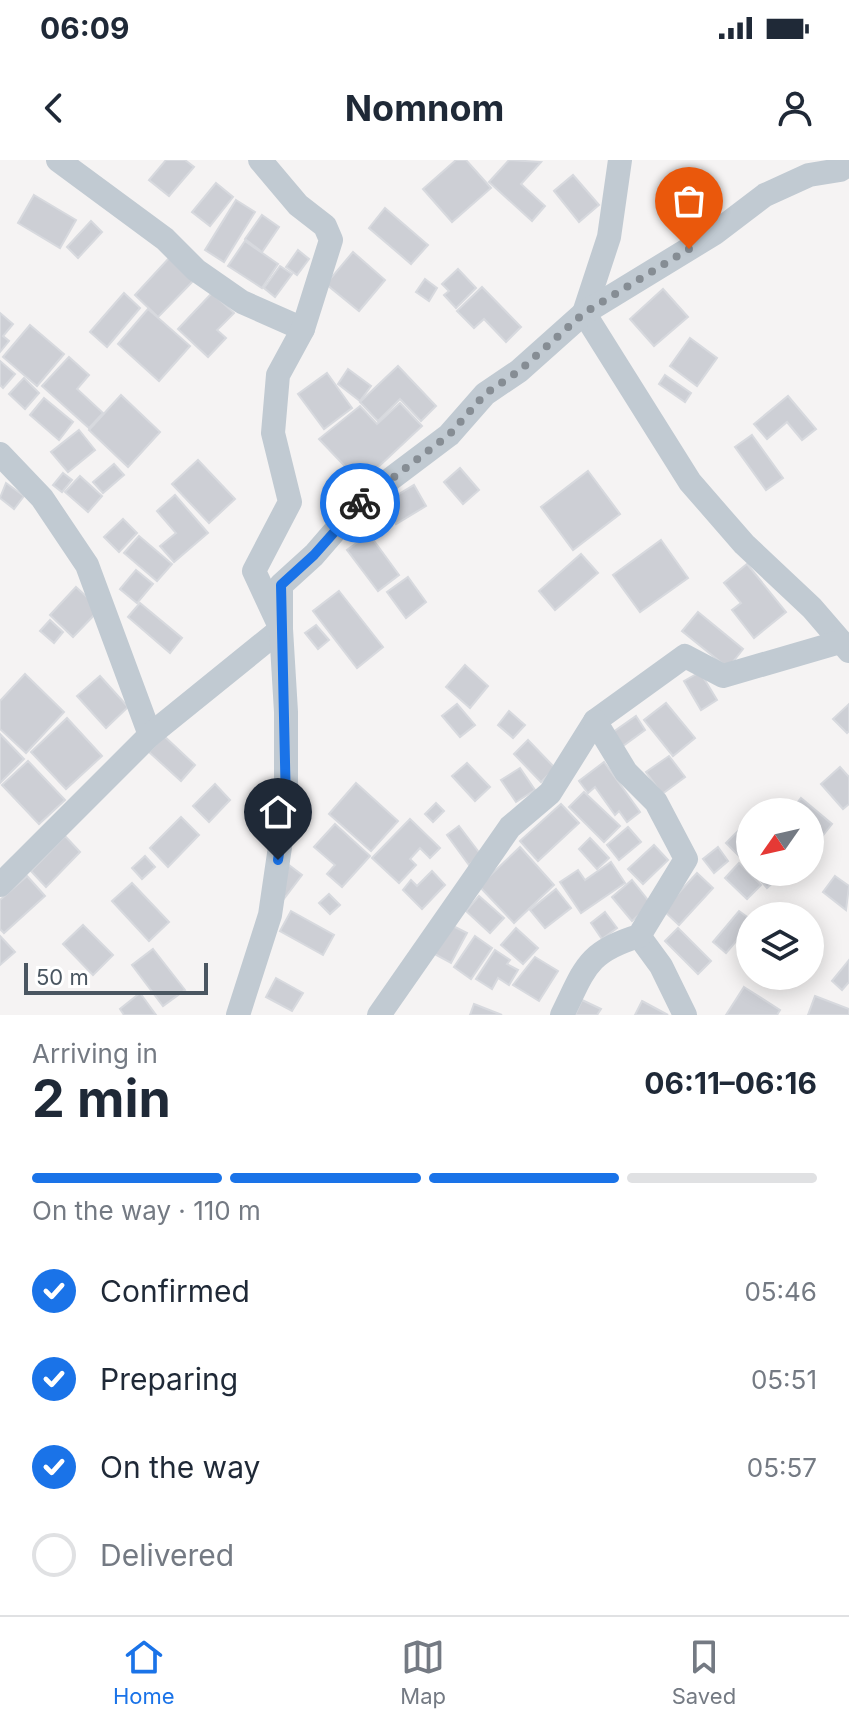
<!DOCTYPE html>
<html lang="en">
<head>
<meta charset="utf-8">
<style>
	:root { --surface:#fff; --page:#f2f2f3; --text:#1f2937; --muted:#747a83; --line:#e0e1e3; --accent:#1a73e8 }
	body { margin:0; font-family:Inter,sans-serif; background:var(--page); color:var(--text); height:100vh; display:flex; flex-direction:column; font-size:30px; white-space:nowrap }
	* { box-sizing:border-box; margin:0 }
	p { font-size:26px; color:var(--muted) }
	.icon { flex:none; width:44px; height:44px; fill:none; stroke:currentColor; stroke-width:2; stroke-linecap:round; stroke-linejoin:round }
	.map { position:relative; height:855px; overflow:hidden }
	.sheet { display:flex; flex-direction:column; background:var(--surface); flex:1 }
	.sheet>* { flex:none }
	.needle { width:52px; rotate:236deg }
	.fabs { position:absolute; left:736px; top:638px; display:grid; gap:16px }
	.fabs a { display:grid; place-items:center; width:88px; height:88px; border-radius:50%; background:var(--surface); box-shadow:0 4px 20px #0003; font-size:40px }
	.scale { position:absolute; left:24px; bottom:20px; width:184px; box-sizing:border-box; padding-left:8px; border:4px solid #4a5661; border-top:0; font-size:22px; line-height:28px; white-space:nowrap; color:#4a5661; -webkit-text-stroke:6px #fff; paint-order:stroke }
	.pin { position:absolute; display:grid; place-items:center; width:68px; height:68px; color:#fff; margin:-82px -34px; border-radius:50% 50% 50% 0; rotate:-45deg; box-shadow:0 0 8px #0007 }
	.pin .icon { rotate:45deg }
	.courier { position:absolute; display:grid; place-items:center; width:80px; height:80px; margin:-40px; border:6px solid #1a73e8; border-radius:50%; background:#fff; color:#222; box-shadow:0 2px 10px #0007 }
	.summary em { font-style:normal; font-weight:700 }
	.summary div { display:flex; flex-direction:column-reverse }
	.summary { display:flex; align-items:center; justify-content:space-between; height:136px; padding:0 32px }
	h1 { font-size:52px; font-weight:700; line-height:60px }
	.bar { display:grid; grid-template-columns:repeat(4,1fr); gap:12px 8px; align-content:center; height:96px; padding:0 32px }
	.bar i { height:10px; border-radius:6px; background:var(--line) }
	.bar .on { background:var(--accent) }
	.bar p { grid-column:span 4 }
	ol { padding:0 32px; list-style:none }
	li { display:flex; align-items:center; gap:24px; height:88px }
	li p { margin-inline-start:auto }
	li .icon { padding:8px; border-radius:50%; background:var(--accent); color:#fff; stroke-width:4 }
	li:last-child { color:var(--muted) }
	li i { width:44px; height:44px; border:4px solid var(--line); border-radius:50% }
	.status { display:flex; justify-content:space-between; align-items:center; height:56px; padding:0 40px; background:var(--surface); direction:ltr }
	.status svg { height:22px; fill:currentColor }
	header { display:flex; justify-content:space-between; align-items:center; height:104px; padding:0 32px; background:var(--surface); font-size:36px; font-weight:700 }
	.tabs { display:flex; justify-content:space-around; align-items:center; height:112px; border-top:2px solid var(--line); background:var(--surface); font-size:22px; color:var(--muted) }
	.tabs a { display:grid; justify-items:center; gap:4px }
	.tabs .on { color:var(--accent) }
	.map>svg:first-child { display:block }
	.building { fill:#cdcfd5; stroke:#d7d9de; stroke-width:2 }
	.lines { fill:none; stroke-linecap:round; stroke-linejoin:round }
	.minor { stroke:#c1cad2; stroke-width:24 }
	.done { stroke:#868d94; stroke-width:8; stroke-dasharray:0 14.4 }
	.route { stroke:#1a73e8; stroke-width:10 }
</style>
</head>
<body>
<div class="status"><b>06:09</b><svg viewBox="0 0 49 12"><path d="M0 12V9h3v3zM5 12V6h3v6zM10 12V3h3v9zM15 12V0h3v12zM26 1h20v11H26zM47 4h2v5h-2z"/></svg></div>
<header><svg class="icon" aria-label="back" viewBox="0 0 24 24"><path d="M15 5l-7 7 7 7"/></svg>Nomnom<svg class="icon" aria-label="person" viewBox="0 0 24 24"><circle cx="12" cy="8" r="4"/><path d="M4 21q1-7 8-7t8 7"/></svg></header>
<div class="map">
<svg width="849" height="855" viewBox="0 0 849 855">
	<rect width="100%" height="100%" fill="#f5f3f3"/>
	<g class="building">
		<path d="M 166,0 L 185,0 L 194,7 L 169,36 L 149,20 Z"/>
		<path d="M 456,0 L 466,0 L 491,28 L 452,62 L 423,29 Z"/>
		<path d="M 509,0 L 541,2 L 521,24 L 545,46 L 532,61 L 489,22 Z"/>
		<path d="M 573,15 L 599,45 L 579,62 L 554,31 Z"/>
		<path d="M 216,23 L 233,37 L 210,66 L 192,52 Z"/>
		<path d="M 34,35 L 76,60 L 60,88 L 18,63 Z"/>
		<path d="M 236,40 L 255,52 L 224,102 L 205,90 Z"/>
		<path d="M 385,48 L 428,85 L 411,104 L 369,68 Z"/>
		<path d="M 262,55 L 279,67 L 262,92 L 245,79 Z"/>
		<path d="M 91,61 L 102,72 L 78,98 L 67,87 Z"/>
		<path d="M 245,81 L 278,104 L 262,128 L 228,106 Z"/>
		<path d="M 298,90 L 309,99 L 297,115 L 286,107 Z"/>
		<path d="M 353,92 L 385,120 L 359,151 L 326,124 Z"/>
		<path d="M 171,96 L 195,119 L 158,157 L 135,135 Z"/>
		<path d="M 280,106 L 292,114 L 275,137 L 264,128 Z"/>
		<path d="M 458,109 L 476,128 L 456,148 L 444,135 L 449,131 L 442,124 Z"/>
		<path d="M 425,119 L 437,128 L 429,141 L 416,132 Z"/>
		<path d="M 482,127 L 521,167 L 506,182 L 484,159 L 474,168 L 457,151 Z"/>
		<path d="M 663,129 L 688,157 L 654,186 L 630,159 Z"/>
		<path d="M 124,133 L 140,148 L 107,187 L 90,172 Z"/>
		<path d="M 212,133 L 234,153 L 217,170 L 226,178 L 208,197 L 178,169 Z"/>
		<path d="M 148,149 L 190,186 L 159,221 L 118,184 Z"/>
		<path d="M 0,153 L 13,164 L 3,176 L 9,181 L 0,192 Z"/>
		<path d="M 30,165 L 64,194 L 37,226 L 3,197 Z"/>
		<path d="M 690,178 L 717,198 L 697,226 L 670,206 Z"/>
		<path d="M 69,197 L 89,215 L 77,229 L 103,253 L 89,268 L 42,226 Z"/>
		<path d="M 0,201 L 15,214 L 3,228 L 0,225 Z"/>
		<path d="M 398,206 L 436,246 L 421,261 L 400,239 L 378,261 L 360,242 Z"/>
		<path d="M 348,209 L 371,226 L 360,241 L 338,224 Z"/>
		<path d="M 327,213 L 352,248 L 324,269 L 298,234 Z"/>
		<path d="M 665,215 L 691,233 L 685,242 L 659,224 Z"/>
		<path d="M 24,218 L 39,233 L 25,249 L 9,234 Z"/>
		<path d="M 121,235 L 160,272 L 128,307 L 89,270 Z"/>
		<path d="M 788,236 L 816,269 L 802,280 L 787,262 L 767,279 L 754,264 Z"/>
		<path d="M 44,238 L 73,262 L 59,280 L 30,255 Z"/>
		<path d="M 400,243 L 422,266 L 361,323 L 319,279 L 360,246 L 377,264 Z"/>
		<path d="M 79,270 L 95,290 L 68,312 L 51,292 Z"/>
		<path d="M 752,275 L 783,318 L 766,330 L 735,287 Z"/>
		<path d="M 198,300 L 235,339 L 209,363 L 172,324 Z"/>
		<path d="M 114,304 L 124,315 L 103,333 L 93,322 Z"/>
		<path d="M 460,308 L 479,330 L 463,344 L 444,322 Z"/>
		<path d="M 588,311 L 620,354 L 573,390 L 541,347 Z"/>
		<path d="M 63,313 L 72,320 L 62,332 L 53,325 Z"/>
		<path d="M 80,316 L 102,336 L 88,352 L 65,332 Z"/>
		<path d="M 6,323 L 24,336 L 14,349 L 0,338 Z"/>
		<path d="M 414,325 L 426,346 L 396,364 L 384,343 Z"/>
		<path d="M 175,335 L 208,373 L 174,402 L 160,386 L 176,373 L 157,351 Z"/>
		<path d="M 123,359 L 137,373 L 119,392 L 104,377 Z"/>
		<path d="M 369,374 L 399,415 L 378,431 L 347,390 Z"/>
		<path d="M 139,376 L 172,404 L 157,421 L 124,393 Z"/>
		<path d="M 661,380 L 688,418 L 640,452 L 613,415 Z"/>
		<path d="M 581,394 L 598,413 L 555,450 L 539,431 Z"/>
		<path d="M 747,404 L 786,452 L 754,478 L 732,450 L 741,443 L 724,423 Z"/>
		<path d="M 136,410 L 153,424 L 137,443 L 120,429 Z"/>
		<path d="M 408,417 L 426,442 L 406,458 L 387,432 Z"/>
		<path d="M 76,427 L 100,449 L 73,477 L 50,455 Z"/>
		<path d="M 339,431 L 383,487 L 357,508 L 313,451 Z"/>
		<path d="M 140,443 L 182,478 L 170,493 L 128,457 Z"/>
		<path d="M 698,452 L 743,489 L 728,508 L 682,471 Z"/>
		<path d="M 50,460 L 63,472 L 54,483 L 40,471 Z"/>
		<path d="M 316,465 L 329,480 L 318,489 L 305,473 Z"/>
		<path d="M 465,505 L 488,526 L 470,548 L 446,527 Z"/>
		<path d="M 700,512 L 717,540 L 701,550 L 684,521 Z"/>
		<path d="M 25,514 L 64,552 L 26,593 L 0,569 L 0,541 Z"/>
		<path d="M 100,516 L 128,547 L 106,568 L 77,536 Z"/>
		<path d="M 666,543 L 695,578 L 673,596 L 644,560 Z"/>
		<path d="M 457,544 L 475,565 L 460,577 L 442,556 Z"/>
		<path d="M 849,544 L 849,571 L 847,573 L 833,559 Z"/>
		<path d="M 509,551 L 525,565 L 513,578 L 498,565 Z"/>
		<path d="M 636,556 L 645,570 L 616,591 L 606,577 Z"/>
		<path d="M 67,558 L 102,596 L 66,629 L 31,592 Z"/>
		<path d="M 0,574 L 24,599 L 0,623 Z"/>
		<path d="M 164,576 L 195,605 L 181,621 L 149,592 Z"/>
		<path d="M 528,580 L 555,608 L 541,622 L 514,594 Z"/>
		<path d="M 669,596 L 685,617 L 662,634 L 646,612 Z"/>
		<path d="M 28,601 L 65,640 L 39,664 L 2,625 Z"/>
		<path d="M 604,602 L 640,652 L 627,662 L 619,651 L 615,655 L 595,627 L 588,633 L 579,621 Z"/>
		<path d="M 467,603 L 490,627 L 475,641 L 452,616 Z"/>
		<path d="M 840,607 L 849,617 L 849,644 L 843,649 L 821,624 Z"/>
		<path d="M 520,608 L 535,630 L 516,642 L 501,620 Z"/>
		<path d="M 356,623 L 398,661 L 371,691 L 329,654 Z"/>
		<path d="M 215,624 L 230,640 L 209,662 L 193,646 Z"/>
		<path d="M 584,632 L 620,666 L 604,682 L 569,647 Z"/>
		<path d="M 801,638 L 832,664 L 813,688 L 810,652 L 790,652 Z"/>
		<path d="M 436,643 L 444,651 L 433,662 L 425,654 Z"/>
		<path d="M 561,644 L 579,663 L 538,701 L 520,681 Z"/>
		<path d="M 181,657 L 199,675 L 168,707 L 150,688 Z"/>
		<path d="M 410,659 L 440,688 L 430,698 L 420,688 L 410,699 L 416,705 L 399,723 L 372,698 Z"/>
		<path d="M 748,661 L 750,686 L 740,697 L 726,683 Z"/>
		<path d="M 335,664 L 370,696 L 342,727 L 327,714 L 335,705 L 314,687 Z"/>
		<path d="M 459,666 L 481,695 L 469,705 L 447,675 Z"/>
		<path d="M 628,667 L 641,682 L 619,700 L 607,685 Z"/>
		<path d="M 65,676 L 80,692 L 46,727 L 31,711 Z"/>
		<path d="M 590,678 L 609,698 L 597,709 L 579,689 Z"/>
		<path d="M 654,685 L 668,700 L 643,724 L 628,709 Z"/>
		<path d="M 520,687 L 554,725 L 514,763 L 479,726 Z"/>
		<path d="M 718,687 L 728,701 L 714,713 L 703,699 Z"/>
		<path d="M 145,696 L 155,707 L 142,719 L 132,708 Z"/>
		<path d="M 285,702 L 302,715 L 280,744 Z"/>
		<path d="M 611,702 L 625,723 L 581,753 L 560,722 L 578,710 L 585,720 Z"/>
		<path d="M 739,703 L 761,725 L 747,739 L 725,718 Z"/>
		<path d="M 432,711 L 445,725 L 422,749 L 403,730 L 411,720 L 417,726 Z"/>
		<path d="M 773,712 L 778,718 L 767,728 L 754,713 Z"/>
		<path d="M 697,713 L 713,728 L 679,765 L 663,750 Z"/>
		<path d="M 27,716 L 45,736 L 4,773 L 0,769 L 0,740 Z"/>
		<path d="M 835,716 L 849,726 L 846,750 L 823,732 Z"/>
		<path d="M 632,720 L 651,744 L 632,761 L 612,737 Z"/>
		<path d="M 132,723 L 169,762 L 149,781 L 112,741 Z"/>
		<path d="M 556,729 L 571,748 L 545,768 L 530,750 Z"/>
		<path d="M 329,734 L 340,745 L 330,754 L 319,743 Z"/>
		<path d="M 479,736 L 504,758 L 490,773 L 466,751 Z"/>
		<path d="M 291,751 L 334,775 L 323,795 L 280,771 Z"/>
		<path d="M 739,751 L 750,759 L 750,765 L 726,793 L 713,782 Z"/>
		<path d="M 605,752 L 617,768 L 602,779 L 591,763 Z"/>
		<path d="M 447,763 L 467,773 L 451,803 L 431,792 Z"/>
		<path d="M 83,765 L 113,795 L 93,815 L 63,784 Z"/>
		<path d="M 516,768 L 538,788 L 523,804 L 501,785 Z"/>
		<path d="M 678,768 L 711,801 L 698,814 L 665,781 Z"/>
		<path d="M 0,776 L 15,792 L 0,805 Z"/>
		<path d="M 475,776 L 492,788 L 471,819 L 454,807 Z"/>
		<path d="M 153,789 L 185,830 L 163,846 L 132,805 Z"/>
		<path d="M 495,790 L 510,800 L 507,804 L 518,810 L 509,825 L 498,818 L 492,829 L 476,819 Z"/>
		<path d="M 535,797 L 558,811 L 539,841 L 513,825 Z"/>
		<path d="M 849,800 L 849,822 L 842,830 L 832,821 Z"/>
		<path d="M 276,818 L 303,833 L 292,851 L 266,837 Z"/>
		<path d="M 744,827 L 780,850 L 777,855 L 726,855 Z"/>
		<path d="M 140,833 L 156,855 L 124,855 L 120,849 Z"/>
		<path d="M 815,836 L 849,849 L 849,855 L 808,855 Z"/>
		<path d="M 582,840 L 601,849 L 597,855 L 575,855 Z"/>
		<path d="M 642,841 L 668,855 L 635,855 Z"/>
		<path d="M 474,844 L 502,855 L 470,855 Z"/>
	</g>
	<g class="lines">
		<g class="minor">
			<path d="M 58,0 L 165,79 L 196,110 L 242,142 L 303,169"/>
			<path d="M 620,0 L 609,77 L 584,153 L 690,322 L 744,384 L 812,448 L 849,491"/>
			<path d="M 0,294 L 42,338 L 87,405 L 150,575"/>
			<path d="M 0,725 L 150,575 L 281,469 L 281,425 L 314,395 L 360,342 L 449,275 L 485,234 L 519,211 L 584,153 L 715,73 L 765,35 L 809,15 L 840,10 L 849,4"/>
			<path d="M 639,776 L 661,806 L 685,855"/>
			<path d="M 238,855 L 270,755 L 286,646 L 286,552 L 281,469 L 254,411 L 290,342 L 273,273 L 278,215 L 303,169 L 331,80 L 325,66 L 298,45 L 260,0"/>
			<path d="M 379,855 L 510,667 L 550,633 L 595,561 L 685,496 L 723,516 L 840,482"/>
			<path d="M 562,855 C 585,809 586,792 639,776 L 686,699 L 656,642 L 626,612 L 595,561"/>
		</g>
	</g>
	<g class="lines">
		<path class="done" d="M 360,343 L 449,275 L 485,234 L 519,211 L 584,153 L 689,89"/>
		<path class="route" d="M 278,700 L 286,646 L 281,425 L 314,395 L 360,343"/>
	</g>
</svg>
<div class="fabs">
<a><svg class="needle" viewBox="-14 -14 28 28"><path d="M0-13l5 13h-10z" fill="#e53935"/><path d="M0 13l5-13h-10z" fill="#747a83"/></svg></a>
<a><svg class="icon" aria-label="layers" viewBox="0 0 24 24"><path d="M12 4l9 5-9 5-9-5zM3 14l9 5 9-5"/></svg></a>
</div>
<div class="scale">50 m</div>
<div class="pin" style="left:689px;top:89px;background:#ea580c"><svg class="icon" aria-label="bag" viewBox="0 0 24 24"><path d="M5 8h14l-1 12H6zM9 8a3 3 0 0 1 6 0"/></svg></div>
<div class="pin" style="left:278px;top:700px;background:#1f2937"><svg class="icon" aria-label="home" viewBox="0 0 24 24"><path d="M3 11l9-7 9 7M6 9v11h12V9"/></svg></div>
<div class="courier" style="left:360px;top:343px"><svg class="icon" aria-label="bike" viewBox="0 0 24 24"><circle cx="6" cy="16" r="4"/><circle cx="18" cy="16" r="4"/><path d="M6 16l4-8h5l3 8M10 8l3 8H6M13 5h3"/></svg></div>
</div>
<section class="sheet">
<div class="summary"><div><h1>2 min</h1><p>Arriving in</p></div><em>06:11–06:16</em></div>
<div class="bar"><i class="on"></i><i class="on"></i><i class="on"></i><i></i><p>On the way · 110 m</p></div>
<ol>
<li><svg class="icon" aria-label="check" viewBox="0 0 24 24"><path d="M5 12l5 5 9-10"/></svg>Confirmed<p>05:46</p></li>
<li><svg class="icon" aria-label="check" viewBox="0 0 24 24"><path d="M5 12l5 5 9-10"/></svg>Preparing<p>05:51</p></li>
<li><svg class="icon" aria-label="check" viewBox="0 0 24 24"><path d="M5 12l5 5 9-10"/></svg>On the way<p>05:57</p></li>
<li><i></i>Delivered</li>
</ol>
</section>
<nav class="tabs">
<a class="on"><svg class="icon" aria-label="home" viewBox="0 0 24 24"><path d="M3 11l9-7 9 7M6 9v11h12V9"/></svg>Home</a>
<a><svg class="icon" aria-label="map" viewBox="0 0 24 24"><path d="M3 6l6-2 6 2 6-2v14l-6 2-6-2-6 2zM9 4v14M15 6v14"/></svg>Map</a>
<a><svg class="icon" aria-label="saved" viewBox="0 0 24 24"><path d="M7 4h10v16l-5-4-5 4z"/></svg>Saved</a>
</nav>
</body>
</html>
